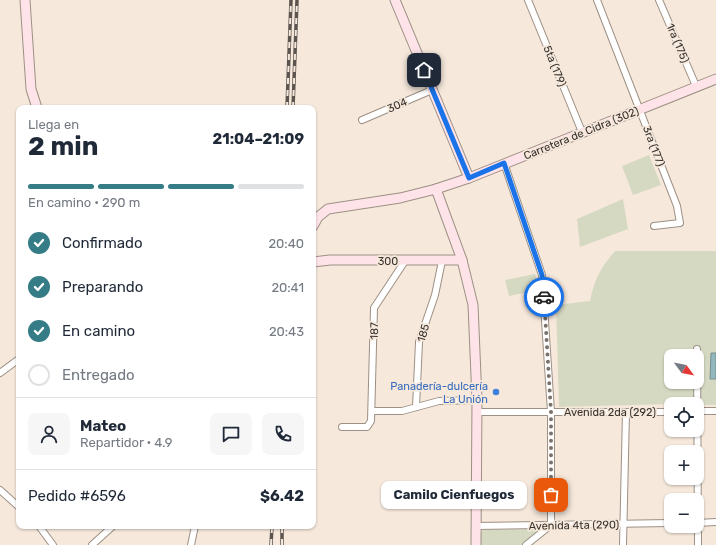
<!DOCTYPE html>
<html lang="es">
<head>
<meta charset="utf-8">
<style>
	:root { --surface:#fff; --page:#f6f6f7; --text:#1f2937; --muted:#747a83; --line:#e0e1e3; --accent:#357c86 }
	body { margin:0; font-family:Rubik,sans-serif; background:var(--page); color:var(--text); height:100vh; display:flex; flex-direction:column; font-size:15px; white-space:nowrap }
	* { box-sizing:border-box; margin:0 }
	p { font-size:13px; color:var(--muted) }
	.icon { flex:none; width:22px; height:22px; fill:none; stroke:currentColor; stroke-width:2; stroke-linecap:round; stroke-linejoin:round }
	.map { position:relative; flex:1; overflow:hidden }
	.sheet { position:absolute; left:16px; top:105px; width:300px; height:424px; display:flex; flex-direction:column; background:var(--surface); border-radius:8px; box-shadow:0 1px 3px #0004 }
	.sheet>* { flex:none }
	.needle { width:26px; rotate:122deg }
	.tools { position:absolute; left:664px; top:349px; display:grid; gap:8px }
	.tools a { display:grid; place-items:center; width:40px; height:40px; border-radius:8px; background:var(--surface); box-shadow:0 1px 3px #0004; font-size:20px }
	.pin { position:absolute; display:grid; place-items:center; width:34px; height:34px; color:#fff; margin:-17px; border-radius:8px; box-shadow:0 2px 6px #0006 }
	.courier { position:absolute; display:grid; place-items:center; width:40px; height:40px; margin:-20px; border:3px solid #1a73e8; border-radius:50%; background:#fff; color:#222; box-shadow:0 1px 5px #0007 }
	.bubble { position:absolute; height:28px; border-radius:8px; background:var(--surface); box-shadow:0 1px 3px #0004; font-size:13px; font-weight:700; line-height:28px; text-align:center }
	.summary em { font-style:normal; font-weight:700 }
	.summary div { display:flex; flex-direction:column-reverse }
	.summary { display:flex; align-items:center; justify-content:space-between; height:68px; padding:0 12px }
	h1 { font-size:26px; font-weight:700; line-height:30px }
	.bar { display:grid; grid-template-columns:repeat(4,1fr); gap:6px 4px; align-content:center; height:48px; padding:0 12px }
	.bar i { height:5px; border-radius:3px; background:var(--line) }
	.bar .current { background:var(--accent) }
	.bar p { grid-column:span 4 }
	.line { display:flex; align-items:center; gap:10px; padding:0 12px; border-top:1px solid var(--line) }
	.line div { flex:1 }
	.round { display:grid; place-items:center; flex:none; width:42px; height:42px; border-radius:8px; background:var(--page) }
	ol { padding:0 12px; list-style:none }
	li { display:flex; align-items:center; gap:12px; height:44px }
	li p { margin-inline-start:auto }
	li .icon { padding:4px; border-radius:50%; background:var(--accent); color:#fff; stroke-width:4 }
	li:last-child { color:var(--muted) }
	li i { width:22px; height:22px; border:2px solid var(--line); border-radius:50% }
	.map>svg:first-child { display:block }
	.green { fill:#d6d9c2; fill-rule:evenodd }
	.water { fill:#92b7bc; stroke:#778f91 }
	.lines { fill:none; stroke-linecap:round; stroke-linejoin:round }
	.street-casing { stroke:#9d9084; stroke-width:8 }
	.secondary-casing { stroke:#9d9084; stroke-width:11 }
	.street { stroke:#fff; stroke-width:6 }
	.secondary { stroke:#fee4e8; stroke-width:9 }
	.rail-casing { stroke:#5c554f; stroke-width:3.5 }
	.rail { stroke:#f6e8db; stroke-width:2; stroke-dasharray:6; stroke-linecap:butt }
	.done { stroke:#7a726a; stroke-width:4; stroke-dasharray:0 7.2 }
	.route { stroke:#1a73e8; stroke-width:5 }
	.shop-dot { fill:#3f7fe0; stroke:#f6e8db; stroke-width:1.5 }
	.labels { text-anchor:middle; stroke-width:3.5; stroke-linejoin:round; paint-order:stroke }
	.street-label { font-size:11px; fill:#37322d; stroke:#f6e8db }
	.shop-label { font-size:11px; fill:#366cbe; stroke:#f6e8db; text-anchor:end }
</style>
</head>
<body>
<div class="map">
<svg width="716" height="545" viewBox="0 0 716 545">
	<rect width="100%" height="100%" fill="#f6e8db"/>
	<g class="green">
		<path d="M 649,155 L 661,185 L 633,195 L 622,166 Z"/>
		<path d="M 623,199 L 628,229 L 580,247 L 577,219 Z"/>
		<path d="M 615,251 L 716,251 L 716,405 L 671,404 L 559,407 L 556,305 L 590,301 C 594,280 601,267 615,251 ZM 671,356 L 697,356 L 697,382 L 671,382 Z"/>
		<path d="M 535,274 L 539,290 L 509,296 L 505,280 Z"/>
		<path d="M 541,529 L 521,545 L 480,545 L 480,533 L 483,530 Z"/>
	</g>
	<path class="water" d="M 711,353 L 716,353 L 716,379 L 710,379 Z"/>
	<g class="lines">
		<g class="street-casing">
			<g id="street">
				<path d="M 528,0 L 582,132"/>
				<path d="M 597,0 L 677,206 L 680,223 L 654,226"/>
				<path d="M 659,0 L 696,86"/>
				<path d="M 362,120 L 432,90"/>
				<path d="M 504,163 L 542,275 L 551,412 L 551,525 L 526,545"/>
				<path d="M 697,349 L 698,545"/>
				<path d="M 0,373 L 19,359"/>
				<path d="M 416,407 L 419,342 L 435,295 L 442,261"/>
				<path d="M 372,411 L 402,411 L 439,401 L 477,400"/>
				<path d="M 697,411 L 716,411"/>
				<path d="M 477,412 L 671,412"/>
				<path d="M 342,427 L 367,427 L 371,421 L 374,308 L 405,261"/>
				<path d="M 0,490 L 19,507"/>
				<path d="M 697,523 L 716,522"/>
				<path d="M 39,526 L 53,545"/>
				<path d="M 476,526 L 671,523"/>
				<path d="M 92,545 L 113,526"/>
				<path d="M 191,545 L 195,526"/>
				<path d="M 623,545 L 626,412"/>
			</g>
		</g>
		<g class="secondary-casing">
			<g id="secondary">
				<path d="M 25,0 L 31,89 L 37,108"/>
				<path d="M 395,0 L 469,178"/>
				<path d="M 436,189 L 462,260 L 473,305 L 477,400 L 476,545"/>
				<path d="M 313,226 L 318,217 L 328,209 L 400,198 L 436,189 L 469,178 L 716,79"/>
				<path d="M 313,262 L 330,260 L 462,260"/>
			</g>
		</g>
		<use href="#street" class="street"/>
		<use href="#secondary" class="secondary"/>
		<g class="rail-casing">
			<g id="rail">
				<path d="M 287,108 L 291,0"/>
				<path d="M 293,108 L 297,0"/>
				<path d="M 271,545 L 272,526"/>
				<path d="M 282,545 L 282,526"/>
			</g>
		</g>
		<use href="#rail" class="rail"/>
	</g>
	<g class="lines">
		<path class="done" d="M 544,297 L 551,412 L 551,495"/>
		<path class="route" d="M 424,70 L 469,178 L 504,163 L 542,275 L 544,297"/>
	</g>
	<circle class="shop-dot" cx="496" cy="392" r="4"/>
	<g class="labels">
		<g class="street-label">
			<text transform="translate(678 43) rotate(67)" y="4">1ra (175)</text>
			<text transform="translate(555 66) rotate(68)" y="4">5ta (179)</text>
			<text transform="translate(397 105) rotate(-23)" y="4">304</text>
			<text transform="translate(581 133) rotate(-22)" y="4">Carretera de Cidra (302)</text>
			<text transform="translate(654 146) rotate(69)" y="4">3ra (177)</text>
			<text x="388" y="265">300</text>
			<text transform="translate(374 331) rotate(-89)" y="4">187</text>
			<text transform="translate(423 333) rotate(-74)" y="4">185</text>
			<text x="610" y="416">Avenida 2da (292)</text>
			<text transform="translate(574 525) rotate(-1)" y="4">Avenida 4ta (290)</text>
		</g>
		<g class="shop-label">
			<text x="488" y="390">Panadería-dulcería<tspan x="488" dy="13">La Unión</tspan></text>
		</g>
	</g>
</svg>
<div class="tools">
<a><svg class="needle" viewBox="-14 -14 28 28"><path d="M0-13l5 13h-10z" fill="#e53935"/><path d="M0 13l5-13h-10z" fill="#747a83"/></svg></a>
<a><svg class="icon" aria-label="locate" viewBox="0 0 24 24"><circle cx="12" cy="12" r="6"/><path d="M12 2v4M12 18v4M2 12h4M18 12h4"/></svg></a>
<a>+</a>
<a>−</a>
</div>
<div class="pin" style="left:551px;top:495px;background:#ea580c"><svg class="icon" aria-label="bag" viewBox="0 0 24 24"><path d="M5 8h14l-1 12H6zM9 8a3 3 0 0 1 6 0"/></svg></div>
<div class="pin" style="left:424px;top:70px;background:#1f2937"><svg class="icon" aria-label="home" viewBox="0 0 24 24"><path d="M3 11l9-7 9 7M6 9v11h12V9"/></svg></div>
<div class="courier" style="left:544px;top:297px"><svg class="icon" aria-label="car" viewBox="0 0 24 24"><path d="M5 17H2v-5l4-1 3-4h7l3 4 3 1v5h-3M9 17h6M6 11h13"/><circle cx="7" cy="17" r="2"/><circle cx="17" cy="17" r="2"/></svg></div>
<div class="bubble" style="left:381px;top:481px;width:146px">Camilo Cienfuegos</div>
<section class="sheet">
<div class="summary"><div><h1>2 min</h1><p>Llega en</p></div><em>21:04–21:09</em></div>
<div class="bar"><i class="current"></i><i class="current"></i><i class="current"></i><i></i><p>En camino · 290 m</p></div>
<ol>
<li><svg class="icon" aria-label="check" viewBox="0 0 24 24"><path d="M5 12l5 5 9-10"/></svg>Confirmado<p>20:40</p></li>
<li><svg class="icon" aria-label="check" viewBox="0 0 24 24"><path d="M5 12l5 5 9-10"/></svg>Preparando<p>20:41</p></li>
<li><svg class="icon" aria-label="check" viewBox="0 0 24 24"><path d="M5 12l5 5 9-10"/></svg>En camino<p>20:43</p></li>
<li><i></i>Entregado</li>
</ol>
<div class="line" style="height:72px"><a class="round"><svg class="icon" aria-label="person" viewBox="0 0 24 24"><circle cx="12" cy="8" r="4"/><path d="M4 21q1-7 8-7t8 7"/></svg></a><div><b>Mateo</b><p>Repartidor · 4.9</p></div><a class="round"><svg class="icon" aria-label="chat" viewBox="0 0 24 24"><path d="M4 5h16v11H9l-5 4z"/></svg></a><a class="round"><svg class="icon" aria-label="phone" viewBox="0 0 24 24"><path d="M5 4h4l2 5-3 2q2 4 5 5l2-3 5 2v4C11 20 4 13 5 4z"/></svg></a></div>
<div class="line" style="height:52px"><div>Pedido #6596</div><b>$6.42</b></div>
</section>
</div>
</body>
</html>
